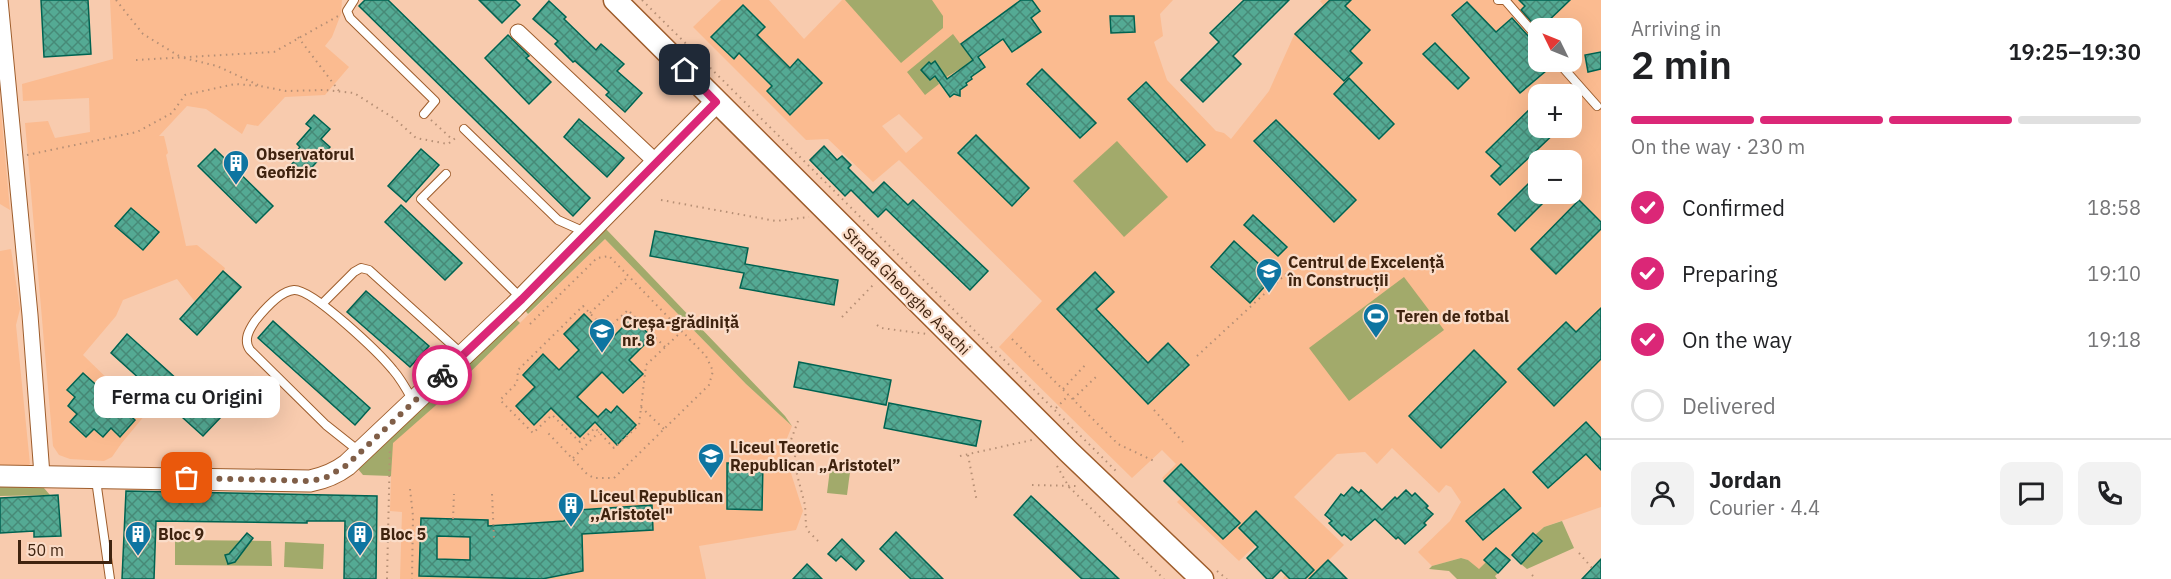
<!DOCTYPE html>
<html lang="en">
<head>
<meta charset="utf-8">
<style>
	:root { --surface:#fff; --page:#f2f2f2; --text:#202124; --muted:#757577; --line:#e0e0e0; --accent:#db2777 }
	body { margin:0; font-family:"IBM Plex Sans",sans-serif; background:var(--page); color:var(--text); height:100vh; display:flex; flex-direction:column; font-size:22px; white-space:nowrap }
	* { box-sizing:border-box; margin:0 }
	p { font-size:20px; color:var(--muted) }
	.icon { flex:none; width:33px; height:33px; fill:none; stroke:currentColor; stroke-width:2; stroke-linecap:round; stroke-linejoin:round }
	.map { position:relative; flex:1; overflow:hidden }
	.details { display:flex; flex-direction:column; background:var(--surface); width:570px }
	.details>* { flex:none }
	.needle { width:39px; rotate:313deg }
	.tools { position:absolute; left:1528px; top:18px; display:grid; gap:12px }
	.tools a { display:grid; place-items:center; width:54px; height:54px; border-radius:12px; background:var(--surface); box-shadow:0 6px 24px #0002; font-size:30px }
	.scale { position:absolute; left:18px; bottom:15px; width:94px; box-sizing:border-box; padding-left:6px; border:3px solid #3f230f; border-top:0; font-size:16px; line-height:21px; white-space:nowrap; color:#3f230f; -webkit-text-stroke:4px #fadcc8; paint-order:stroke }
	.pin { position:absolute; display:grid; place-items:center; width:51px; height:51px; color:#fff; margin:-26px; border-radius:12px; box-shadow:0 3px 9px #0006 }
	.courier { position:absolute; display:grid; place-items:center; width:60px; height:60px; margin:-30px; border:4px solid #db2777; border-radius:50%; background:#fff; color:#222; box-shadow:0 2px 8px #0007 }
	.bubble { position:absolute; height:42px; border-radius:12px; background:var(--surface); box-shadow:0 6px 24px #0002; font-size:20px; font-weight:600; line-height:42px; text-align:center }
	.headline em { font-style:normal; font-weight:600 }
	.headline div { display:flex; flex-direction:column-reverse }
	.headline { display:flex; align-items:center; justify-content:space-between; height:102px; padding:0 30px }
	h1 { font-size:39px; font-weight:600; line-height:45px }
	.bar { display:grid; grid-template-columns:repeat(4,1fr); gap:9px 6px; align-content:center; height:72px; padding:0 30px }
	.bar i { height:8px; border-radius:4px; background:var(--line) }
	.bar .on { background:var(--accent) }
	.bar p { grid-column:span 4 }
	.line { display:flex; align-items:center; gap:15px; padding:0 30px; border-top:2px solid var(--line) }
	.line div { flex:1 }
	.round { display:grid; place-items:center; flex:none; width:63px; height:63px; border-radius:12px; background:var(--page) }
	ol { padding:0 30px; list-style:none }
	li { display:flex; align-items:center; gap:18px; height:66px }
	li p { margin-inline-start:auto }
	li .icon { padding:6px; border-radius:50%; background:var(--accent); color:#fff; stroke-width:4 }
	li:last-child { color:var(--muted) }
	li i { width:33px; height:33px; border:3px solid var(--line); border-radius:50% }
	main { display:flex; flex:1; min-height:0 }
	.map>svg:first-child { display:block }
	.built { fill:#fbbb90; fill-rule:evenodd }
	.green { fill:#a2aa6b }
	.building { fill:url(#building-cross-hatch); stroke:#006351; stroke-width:1.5; fill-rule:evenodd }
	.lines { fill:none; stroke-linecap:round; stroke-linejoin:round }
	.lane-casing { stroke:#9e5d2c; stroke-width:10 }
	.street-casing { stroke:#9e5d2c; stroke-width:17 }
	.secondary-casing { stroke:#9e5d2c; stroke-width:23 }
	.primary-casing { stroke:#9e5d2c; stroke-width:25 }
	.path { stroke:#b68f75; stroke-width:2; stroke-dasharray:1.5 4.5; stroke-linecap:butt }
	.lane { stroke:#fff; stroke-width:8 }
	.street { stroke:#fff; stroke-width:15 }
	.secondary { stroke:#fff; stroke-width:21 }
	.primary { stroke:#fff; stroke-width:22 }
	.done { stroke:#805e47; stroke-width:6; stroke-dasharray:0 10.8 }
	.route { stroke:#db2777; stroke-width:8 }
	.labels { text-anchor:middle; stroke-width:4.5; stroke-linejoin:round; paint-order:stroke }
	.poi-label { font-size:16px; font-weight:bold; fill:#3f230f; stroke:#fadcc8; text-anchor:start }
	.street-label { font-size:16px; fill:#3f230f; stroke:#fadcc8 }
</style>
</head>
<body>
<main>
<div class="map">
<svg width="1601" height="579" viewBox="0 0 1601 579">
	<defs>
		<pattern id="building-cross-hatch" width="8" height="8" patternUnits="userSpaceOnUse" patternTransform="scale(1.5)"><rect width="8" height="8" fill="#54aa94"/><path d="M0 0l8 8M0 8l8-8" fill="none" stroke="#478a77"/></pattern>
	</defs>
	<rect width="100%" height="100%" fill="#f8cbae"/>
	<g class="built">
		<path d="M 110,0 L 342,0 L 341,14 L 332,37 L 325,46 L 349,67 L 325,95 L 285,97 L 258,126 L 247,124 L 242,134 L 206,109 L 187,106 L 159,136 L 164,136 L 168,153 L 166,155 L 186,246 L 197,245 L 225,268 L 224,271 L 241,287 L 213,318 L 196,303 L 177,279 L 123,300 L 116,316 L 83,355 L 145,415 L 121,444 L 112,457 L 104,461 L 70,459 L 59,455 L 53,446 L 25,123 L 48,121 L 55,138 L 90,132 L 89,98 L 23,101 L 22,84 L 113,59 Z"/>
		<path d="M 721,0 L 769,0 L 804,39 L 842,0 L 1173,0 L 1160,14 L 1163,36 L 1154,42 L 1167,80 L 1216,131 L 1224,133 L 1231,139 L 1269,91 L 1295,33 L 1323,5 L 1320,1 L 1322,0 L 1601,0 L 1601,507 L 1544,527 L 1535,535 L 1533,533 L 1509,560 L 1496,548 L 1484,560 L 1486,562 L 1479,570 L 1468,560 L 1461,558 L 1432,566 L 1418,552 L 1450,521 L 1461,502 L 1451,487 L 1446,485 L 1439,493 L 1392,448 L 1377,464 L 1365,452 L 1337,454 L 1294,497 L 1344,545 L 1310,579 L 1283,579 L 1285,575 L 1256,545 L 1239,561 L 1177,502 L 1181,498 L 1162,478 L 1176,464 L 1162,450 L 1132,478 L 999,347 L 1042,301 L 899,160 L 873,182 L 828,139 L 806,140 L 693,27 ZM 1539,28 L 1572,28 L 1572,62 L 1539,62 ZM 1539,94 L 1572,94 L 1572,128 L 1539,128 ZM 899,114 L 923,138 L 906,153 L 882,126 ZM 1539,160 L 1572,160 L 1572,194 L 1539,194 Z"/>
		<path d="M 0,100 L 10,210 L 0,204 Z"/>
		<path d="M 605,239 L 746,384 L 792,426 L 783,448 L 803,511 L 796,530 L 699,546 L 706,579 L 400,579 L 402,512 L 390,511 L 392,443 L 443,399 Z"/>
		<path d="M 11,249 L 20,309 L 16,325 L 30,464 L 23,468 L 0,469 L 0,251 Z"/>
	</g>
	<g class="green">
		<path d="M 845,0 L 932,0 L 943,16 L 943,28 L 901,63 Z"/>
		<path d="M 953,34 L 973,61 L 938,82 L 939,84 L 925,95 L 907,72 Z"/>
		<path d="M 1117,141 L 1168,197 L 1124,237 L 1073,181 Z"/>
		<path d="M 606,229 L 785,416 L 792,426 L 746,384 L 605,239 L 528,314 L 524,309 Z"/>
		<path d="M 1404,277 L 1444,330 L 1349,401 L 1309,348 Z"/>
		<path d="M 515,318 L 520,323 L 443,399 L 393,443 L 391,476 L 363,475 L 358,469 Z"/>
		<path d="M 830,469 L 850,472 L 847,495 L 827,493 Z"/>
		<path d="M 37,480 L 50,495 L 0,496 L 0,481 Z"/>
		<path d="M 1562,521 L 1574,548 L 1527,569 L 1521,564 L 1542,542 L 1535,535 L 1544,527 Z"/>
		<path d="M 175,540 L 271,541 L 272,566 L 175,565 Z"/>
		<path d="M 285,542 L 324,544 L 323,569 L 284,567 Z"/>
		<path d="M 1461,558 L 1468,560 L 1479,569 L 1486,562 L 1498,573 L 1495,576 L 1497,579 L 1457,579 L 1449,571 L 1429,569 L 1432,566 Z"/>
	</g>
	<g class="building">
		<path d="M 41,0 L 88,0 L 91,54 L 44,57 Z"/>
		<path d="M 365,0 L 388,0 L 590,198 L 573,216 L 359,6 Z"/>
		<path d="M 479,0 L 515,0 L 520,5 L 502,23 Z"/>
		<path d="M 1021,0 L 1032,0 L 1040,11 L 1031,18 L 1041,32 L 1012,52 L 1003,39 L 978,57 L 985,67 L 971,77 L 972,79 L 966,83 L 967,85 L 960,90 L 960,96 L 954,94 L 950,97 L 935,76 L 930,80 L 921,70 L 929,62 L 931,64 L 935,61 L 947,79 L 973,60 L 961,44 Z"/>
		<path d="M 1244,0 L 1289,0 L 1233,56 L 1241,64 L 1203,102 L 1181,80 L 1219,42 L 1210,33 Z"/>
		<path d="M 1330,0 L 1351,0 L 1345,6 L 1370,30 L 1350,51 L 1362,63 L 1344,81 L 1295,34 Z"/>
		<path d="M 1519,0 L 1570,0 L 1544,25 L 1543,24 L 1537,28 L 1521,10 L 1525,6 Z"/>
		<path d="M 549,1 L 566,17 L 564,19 L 596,50 L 601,44 L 624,64 L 617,71 L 642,93 L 625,112 L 606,95 L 609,92 L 575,61 L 573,62 L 555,44 L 558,41 L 533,19 Z"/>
		<path d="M 1467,2 L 1496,32 L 1512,18 L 1539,48 L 1539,62 L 1552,62 L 1553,65 L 1520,93 L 1452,15 Z"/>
		<path d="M 743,5 L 765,27 L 757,35 L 790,68 L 798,59 L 822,83 L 790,115 L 767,91 L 772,86 L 739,53 L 734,59 L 711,37 Z"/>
		<path d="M 1110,16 L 1134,16 L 1135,32 L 1111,33 Z"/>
		<path d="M 508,35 L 529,56 L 526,58 L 551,82 L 529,104 L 485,58 Z"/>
		<path d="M 1435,43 L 1469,78 L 1458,89 L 1423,54 Z"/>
		<path d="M 1601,52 L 1601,69 L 1588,72 L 1585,55 Z"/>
		<path d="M 1042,69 L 1096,123 L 1080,138 L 1027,84 Z"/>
		<path d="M 1349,78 L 1394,124 L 1379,139 L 1334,94 Z"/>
		<path d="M 1146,82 L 1205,145 L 1187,162 L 1128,99 Z"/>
		<path d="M 1539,100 L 1539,128 L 1560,128 L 1500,185 L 1491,176 L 1501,166 L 1486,152 Z"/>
		<path d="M 314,115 L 330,129 L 321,139 L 330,147 L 305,175 L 292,164 L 299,156 L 295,153 L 300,147 L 297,144 L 311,128 L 306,124 Z"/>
		<path d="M 579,119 L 624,158 L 607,177 L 564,137 Z"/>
		<path d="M 1276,120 L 1356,200 L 1334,222 L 1254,141 Z"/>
		<path d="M 976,135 L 1029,188 L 1012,206 L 958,153 Z"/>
		<path d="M 824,146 L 837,160 L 842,156 L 851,165 L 848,168 L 873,193 L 884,182 L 908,205 L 913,200 L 988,271 L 970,290 L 886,209 L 878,217 L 851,190 L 845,196 L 810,160 Z"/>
		<path d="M 215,149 L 273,206 L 256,223 L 198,166 Z"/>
		<path d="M 421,149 L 439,165 L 406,202 L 388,186 Z"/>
		<path d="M 1539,173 L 1539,194 L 1552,194 L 1515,231 L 1498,214 Z"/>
		<path d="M 1579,200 L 1601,222 L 1601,229 L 1556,274 L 1531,249 Z"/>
		<path d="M 401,205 L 462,263 L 445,280 L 385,222 Z"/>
		<path d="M 131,208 L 159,232 L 143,250 L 115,226 Z"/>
		<path d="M 1253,215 L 1287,247 L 1278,256 L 1244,225 Z"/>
		<path d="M 655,231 L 748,248 L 745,264 L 838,280 L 834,305 L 740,288 L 744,273 L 650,256 Z"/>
		<path d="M 1234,241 L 1273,277 L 1250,303 L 1211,267 Z"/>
		<path d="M 223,271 L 241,287 L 197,335 L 180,319 Z"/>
		<path d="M 1095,272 L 1114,292 L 1096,309 L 1148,363 L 1168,343 L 1189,365 L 1148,404 L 1057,309 Z"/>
		<path d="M 366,291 L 429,346 L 410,367 L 347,312 Z"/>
		<path d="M 1601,308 L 1601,359 L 1554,406 L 1518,369 L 1566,322 L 1576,332 Z"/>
		<path d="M 584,314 L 610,340 L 632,318 L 652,337 L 629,360 L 643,374 L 623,393 L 602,372 L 577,397 L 598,417 L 606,409 L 611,413 L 617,406 L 636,425 L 617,445 L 595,422 L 580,437 L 551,408 L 534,425 L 516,406 L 535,387 L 523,375 L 543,354 L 559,370 L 579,350 L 564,334 Z"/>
		<path d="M 273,321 L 370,408 L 355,425 L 258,338 Z"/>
		<path d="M 127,334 L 220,418 L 203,436 L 111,353 Z"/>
		<path d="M 1474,350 L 1506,382 L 1441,448 L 1409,416 Z"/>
		<path d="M 799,362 L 891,380 L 886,405 L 794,387 Z"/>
		<path d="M 83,373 L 135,420 L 120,437 L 111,428 L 103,437 L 94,429 L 86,437 L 70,422 L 77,414 L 68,406 L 75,397 L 67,390 Z"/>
		<path d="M 889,403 L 981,421 L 976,446 L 884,428 Z"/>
		<path d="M 1586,422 L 1601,438 L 1601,470 L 1586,454 L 1548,488 L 1533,472 Z"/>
		<path d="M 727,463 L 763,463 L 762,510 L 727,509 Z"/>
		<path d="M 1181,464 L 1240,523 L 1223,539 L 1164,481 Z"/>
		<path d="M 1352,487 L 1359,493 L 1361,490 L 1382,510 L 1395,497 L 1397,499 L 1406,490 L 1412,496 L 1415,493 L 1428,506 L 1426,508 L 1433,514 L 1424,523 L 1426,525 L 1405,544 L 1398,537 L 1396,539 L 1375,519 L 1351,540 L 1344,534 L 1342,536 L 1329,523 L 1332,521 L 1325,515 L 1341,494 L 1344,496 Z"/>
		<path d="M 1504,489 L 1521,508 L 1483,540 L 1466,521 Z"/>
		<path d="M 126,491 L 377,496 L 376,579 L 344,579 L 345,521 L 307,521 L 307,523 L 156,521 L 154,579 L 122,579 Z"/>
		<path d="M 58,495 L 61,536 L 34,537 L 34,531 L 0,533 L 0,498 Z"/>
		<path d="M 1031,496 L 1119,579 L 1082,579 L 1014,515 Z"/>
		<path d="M 652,505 L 653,530 L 582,534 L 583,571 L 542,579 L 419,576 L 421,518 L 488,520 L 488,526 L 564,521 L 569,513 L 578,510 ZM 437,536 L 470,537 L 470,560 L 437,559 Z"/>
		<path d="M 1256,511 L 1314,570 L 1305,579 L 1290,579 L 1281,570 L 1272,579 L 1267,579 L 1247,558 L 1258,547 L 1239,528 Z"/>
		<path d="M 896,532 L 943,579 L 911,579 L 880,549 Z"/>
		<path d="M 247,533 L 253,538 L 235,562 L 228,564 L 225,555 L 229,554 Z"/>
		<path d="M 1533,533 L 1542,541 L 1521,564 L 1512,555 Z"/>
		<path d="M 842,539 L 864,561 L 856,570 L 841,556 L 836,561 L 828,554 Z"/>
		<path d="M 1496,548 L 1510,560 L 1498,573 L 1484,560 Z"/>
		<path d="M 1601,559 L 1601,579 L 1582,579 Z"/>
		<path d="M 1328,560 L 1347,579 L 1309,579 Z"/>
		<path d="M 807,564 L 822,579 L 793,579 Z"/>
	</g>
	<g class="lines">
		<g class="lane-casing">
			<g id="lane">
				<path d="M 354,0 L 347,11 L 350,18 L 435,101 L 424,114"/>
				<path d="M 1498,0 L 1505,0 L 1539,39"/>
				<path d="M 1558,62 L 1597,106"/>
				<path d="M 464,129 L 558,220 L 585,232"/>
				<path d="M 446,174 L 421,199 L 521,298"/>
				<path d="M 322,304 L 354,272 L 361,268 L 369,270 L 462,354"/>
				<path d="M 360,452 L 326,425 L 250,350 C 243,340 249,330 255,321 C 263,311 280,291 294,290 C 313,289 380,354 393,370 C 401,379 407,390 413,401"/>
				<path d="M 96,480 L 110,579"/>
			</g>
		</g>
		<g class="street-casing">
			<g id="street">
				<path d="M 0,0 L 30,315 L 42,475"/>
				<path d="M 518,32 L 656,162"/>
			</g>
		</g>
		<g class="secondary-casing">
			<path id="secondary" d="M 0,476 L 310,481 C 325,478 335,474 347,465 L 514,307 L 716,102"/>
		</g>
		<g class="primary-casing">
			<path id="primary" d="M 615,0 L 1069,452 L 1202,579"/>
		</g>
		<g class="path">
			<path d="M 116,0 L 143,34 L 179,56"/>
			<path d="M 642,0 L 1117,472"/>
			<path d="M 298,37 L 339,91"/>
			<path d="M 184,58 L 217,66 L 258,85"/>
			<path d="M 136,60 L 274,52 L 340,15"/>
			<path d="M 431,120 L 453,140"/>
			<path d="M 27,155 L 137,132 L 172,113 L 185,95 L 235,84 L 260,86 L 286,91 L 325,90 L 354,93 L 395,119 L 416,138 L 448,144 L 458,136"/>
			<path d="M 661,200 L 776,221 L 809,217"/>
			<path d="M 590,313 L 629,276"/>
			<path d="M 842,317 L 875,283"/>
			<path d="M 530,324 L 597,258 L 609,256 L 706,356 L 713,371 L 709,385 L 614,478 L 594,478 L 587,474 L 548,433"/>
			<path d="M 877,325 L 881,328 L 927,334"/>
			<path d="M 1012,339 L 1118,444 L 1154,461"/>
			<path d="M 665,347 L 628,310 L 606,330 L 583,306 L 518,370 L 517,383 L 500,400 L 533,433 L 552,415 L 580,442 L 595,428 L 614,448 L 639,425 L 646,365 L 696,318"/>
			<path d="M 1197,356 L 1287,273"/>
			<path d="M 1063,389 L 1087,363"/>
			<path d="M 1073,399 L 1098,375"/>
			<path d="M 641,407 L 664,429"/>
			<path d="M 1056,408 L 1069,395"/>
			<path d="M 1154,410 L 1183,442"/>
			<path d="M 798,421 L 788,448 L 796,451 L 794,463 L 805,505 L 806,526 L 808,531 L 820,543"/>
			<path d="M 968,455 L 977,502"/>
			<path d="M 960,456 L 1032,440"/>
			<path d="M 573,458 L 599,432"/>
			<path d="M 1057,466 L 1069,487 L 1164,579"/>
			<path d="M 1032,485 L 1078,486"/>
			<path d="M 410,489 L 413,516 L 412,579"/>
			<path d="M 492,494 L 494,539"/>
			<path d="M 453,519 L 454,494"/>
			<path d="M 1579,553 L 1592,568"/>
			<path d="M 1217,571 L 1227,579"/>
			<path d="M 1532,575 L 1536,579"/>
			<path d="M 387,579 L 390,448"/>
		</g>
		<use href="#lane" class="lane"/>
		<use href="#street" class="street"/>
		<use href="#secondary" class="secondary"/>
		<use href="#primary" class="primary"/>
	</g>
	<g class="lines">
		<path class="done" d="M 187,478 L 310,481 L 325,478 L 347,465 L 442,375"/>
		<path class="route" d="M 442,375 L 522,299 L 716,102 L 685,70"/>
	</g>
	<defs>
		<g id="building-pin" transform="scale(1.35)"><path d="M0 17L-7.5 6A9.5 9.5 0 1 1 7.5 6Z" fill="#0e75a1" stroke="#fadcc8"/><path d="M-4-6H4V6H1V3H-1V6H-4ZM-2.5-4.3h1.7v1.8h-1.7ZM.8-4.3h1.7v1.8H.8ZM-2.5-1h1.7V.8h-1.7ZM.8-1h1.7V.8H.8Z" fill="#fff"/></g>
		<g id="university-pin" transform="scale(1.35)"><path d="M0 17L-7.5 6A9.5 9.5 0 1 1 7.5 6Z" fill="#0e75a1" stroke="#fadcc8"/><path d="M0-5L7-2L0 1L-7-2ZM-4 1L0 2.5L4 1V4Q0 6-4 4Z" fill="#fff"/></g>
		<g id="stadium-pin" transform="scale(1.35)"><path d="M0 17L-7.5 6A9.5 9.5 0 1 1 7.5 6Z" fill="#0e75a1" stroke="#fadcc8"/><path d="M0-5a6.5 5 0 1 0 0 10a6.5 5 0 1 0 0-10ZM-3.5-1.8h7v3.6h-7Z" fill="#fff"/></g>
		<g id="school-pin" transform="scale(1.35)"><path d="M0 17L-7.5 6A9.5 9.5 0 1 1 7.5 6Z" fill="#0e75a1" stroke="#fadcc8"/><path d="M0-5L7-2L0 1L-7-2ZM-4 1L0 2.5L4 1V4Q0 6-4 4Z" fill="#fff"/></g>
	</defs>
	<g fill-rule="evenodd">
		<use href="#building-pin" x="236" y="163"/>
		<use href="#university-pin" x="1269" y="271"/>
		<use href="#stadium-pin" x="1376" y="316"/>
		<use href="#school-pin" x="602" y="331"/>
		<use href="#school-pin" x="711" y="456"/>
		<use href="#building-pin" x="571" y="505"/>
		<use href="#building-pin" x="138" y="534"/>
		<use href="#building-pin" x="360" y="534"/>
	</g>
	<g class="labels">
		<g class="poi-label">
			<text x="256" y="160">Observatorul<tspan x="256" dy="18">Geofizic</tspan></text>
			<text x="1288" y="268">Centrul de Excelență<tspan x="1288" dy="18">în Construcții</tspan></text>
			<text x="1396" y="322">Teren de fotbal</text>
			<text x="622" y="328">Creșa-grădiniță<tspan x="622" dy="18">nr. 8</tspan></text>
			<text x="730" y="453">Liceul Teoretic<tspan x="730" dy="18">Republican „Aristotel”</tspan></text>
			<text x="590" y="502">Liceul Republican<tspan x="590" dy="18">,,Aristotel"</tspan></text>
			<text x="158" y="540">Bloc 9</text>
			<text x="380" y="540">Bloc 5</text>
		</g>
		<g class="street-label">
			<text transform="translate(907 291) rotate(45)" y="6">Strada Gheorghe Asachi</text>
		</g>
	</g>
</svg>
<div class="tools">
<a><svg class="needle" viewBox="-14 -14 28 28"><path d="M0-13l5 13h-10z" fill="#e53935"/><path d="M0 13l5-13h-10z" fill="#757577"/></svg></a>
<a>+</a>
<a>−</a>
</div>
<div class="scale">50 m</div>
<div class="pin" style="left:187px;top:478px;background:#ea580c"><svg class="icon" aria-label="bag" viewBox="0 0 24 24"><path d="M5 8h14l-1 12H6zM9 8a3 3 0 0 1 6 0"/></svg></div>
<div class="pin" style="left:685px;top:70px;background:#1f2937"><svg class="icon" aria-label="home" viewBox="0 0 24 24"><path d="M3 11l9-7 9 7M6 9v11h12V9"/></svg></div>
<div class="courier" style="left:442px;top:375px"><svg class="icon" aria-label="bike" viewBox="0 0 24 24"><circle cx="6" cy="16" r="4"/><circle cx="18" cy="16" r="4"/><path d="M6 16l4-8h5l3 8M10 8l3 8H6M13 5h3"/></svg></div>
<div class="bubble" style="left:94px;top:376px;width:186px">Ferma cu Origini</div>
</div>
<section class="details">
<div class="headline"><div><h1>2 min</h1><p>Arriving in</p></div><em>19:25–19:30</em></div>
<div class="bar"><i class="on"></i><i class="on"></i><i class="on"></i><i></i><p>On the way · 230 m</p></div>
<ol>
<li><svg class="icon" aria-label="check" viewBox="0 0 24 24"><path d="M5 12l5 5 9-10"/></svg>Confirmed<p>18:58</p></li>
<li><svg class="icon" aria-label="check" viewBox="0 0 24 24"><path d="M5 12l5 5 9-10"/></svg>Preparing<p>19:10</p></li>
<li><svg class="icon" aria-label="check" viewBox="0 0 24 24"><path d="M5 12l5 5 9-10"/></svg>On the way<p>19:18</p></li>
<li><i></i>Delivered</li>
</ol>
<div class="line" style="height:108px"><a class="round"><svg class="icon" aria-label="person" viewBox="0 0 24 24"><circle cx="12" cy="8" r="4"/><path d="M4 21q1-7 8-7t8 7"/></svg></a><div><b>Jordan</b><p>Courier · 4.4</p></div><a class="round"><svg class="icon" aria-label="chat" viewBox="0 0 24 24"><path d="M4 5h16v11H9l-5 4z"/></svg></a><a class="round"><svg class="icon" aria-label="phone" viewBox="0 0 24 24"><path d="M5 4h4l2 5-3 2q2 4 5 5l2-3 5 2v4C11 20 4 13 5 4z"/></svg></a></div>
</section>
</main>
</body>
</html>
